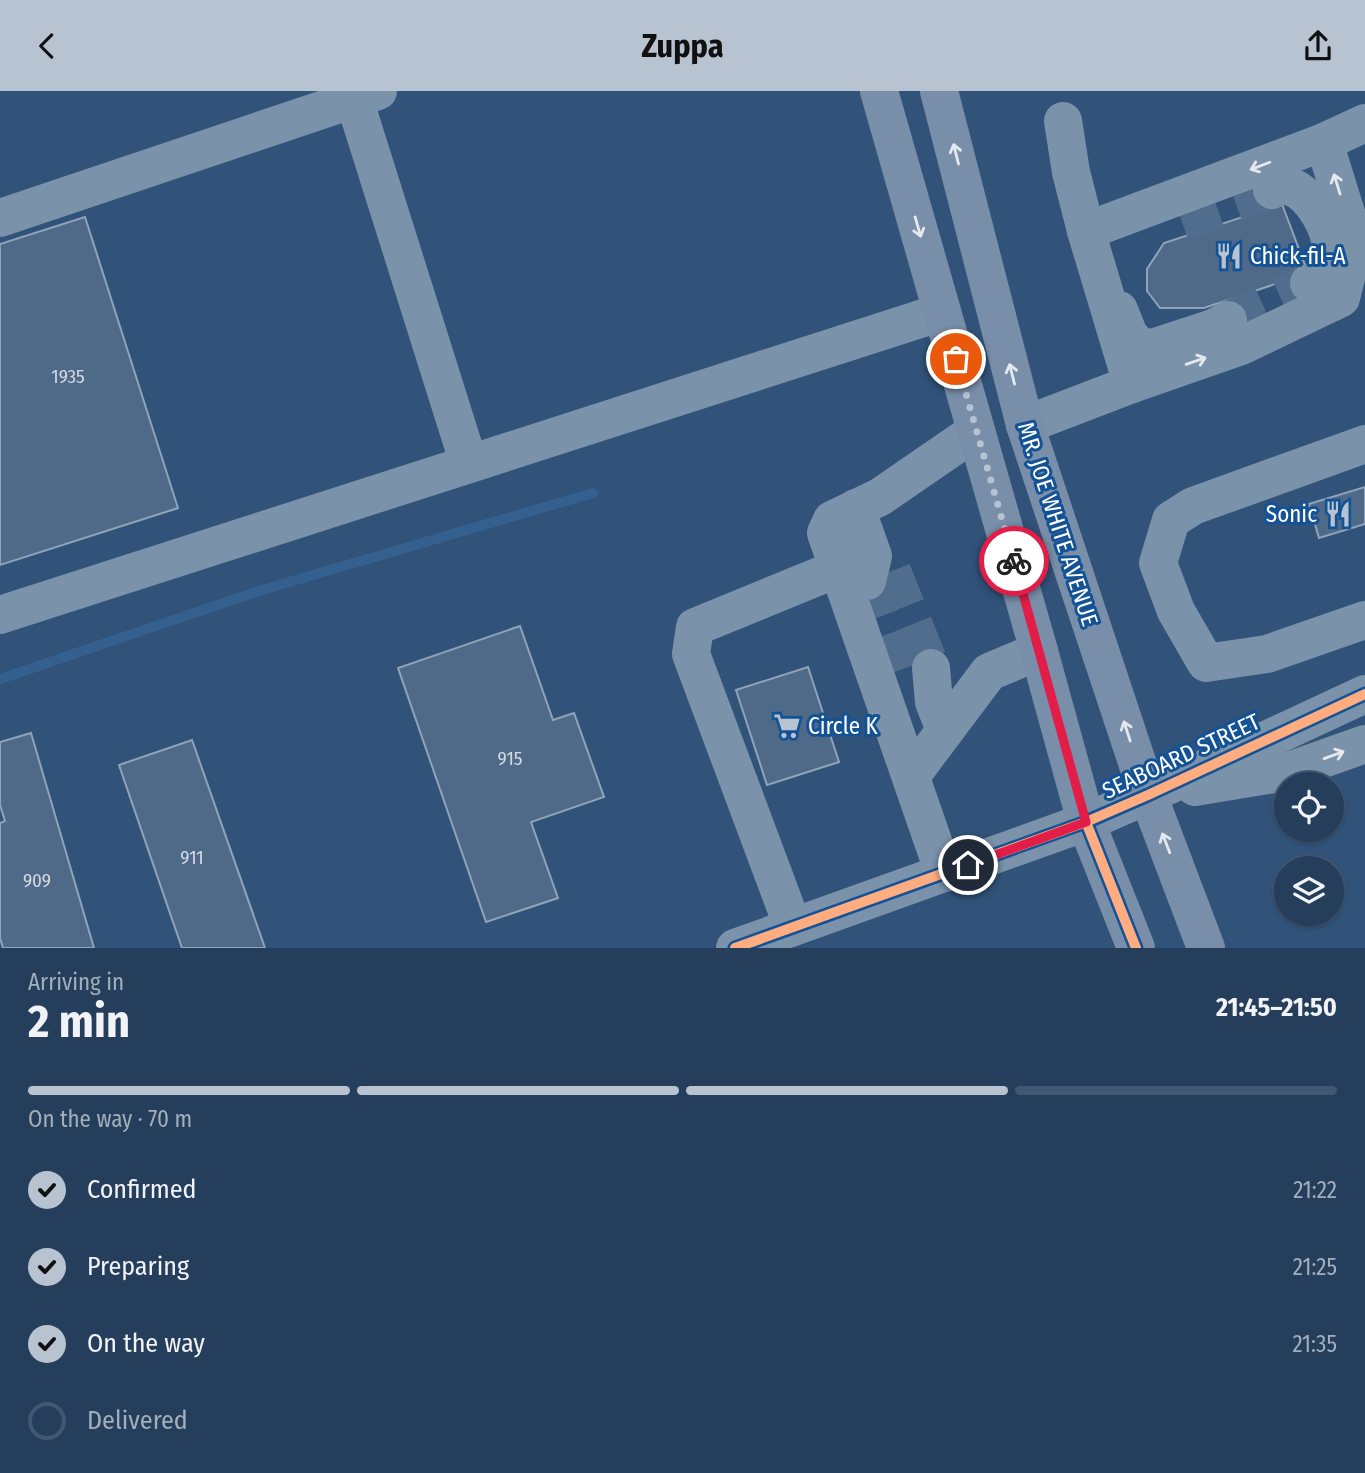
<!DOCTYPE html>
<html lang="en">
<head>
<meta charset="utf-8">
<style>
	:root { --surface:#253e5b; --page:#314964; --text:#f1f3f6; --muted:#a3aebb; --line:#425771; --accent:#b7c3d0 }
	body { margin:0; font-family:"Fira Sans Condensed",sans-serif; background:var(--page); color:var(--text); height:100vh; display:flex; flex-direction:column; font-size:26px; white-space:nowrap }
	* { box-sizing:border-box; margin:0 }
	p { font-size:23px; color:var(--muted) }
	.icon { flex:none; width:38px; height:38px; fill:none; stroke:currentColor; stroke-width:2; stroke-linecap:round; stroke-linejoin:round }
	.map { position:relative; height:857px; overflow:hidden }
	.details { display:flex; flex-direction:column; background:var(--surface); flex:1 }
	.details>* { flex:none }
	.controls { position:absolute; left:1274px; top:681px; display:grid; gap:14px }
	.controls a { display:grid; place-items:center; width:70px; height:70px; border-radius:50%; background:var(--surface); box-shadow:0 2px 5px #0004,0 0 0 2px var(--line); font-size:35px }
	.pin { position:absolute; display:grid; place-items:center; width:60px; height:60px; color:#fff; margin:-30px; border:4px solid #fff; border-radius:50%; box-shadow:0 2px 7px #0007 }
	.courier { position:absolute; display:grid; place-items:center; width:70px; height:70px; margin:-35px; border:5px solid #e11d48; border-radius:50%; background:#fff; color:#222; box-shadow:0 2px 9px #0007 }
	.overview em { font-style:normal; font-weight:700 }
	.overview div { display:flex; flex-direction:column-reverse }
	.overview { display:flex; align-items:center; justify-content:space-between; height:119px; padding:0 28px }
	h1 { font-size:46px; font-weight:700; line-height:52px }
	.bar { display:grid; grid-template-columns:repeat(4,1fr); gap:10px 7px; align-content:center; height:84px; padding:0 28px }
	.bar i { height:9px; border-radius:5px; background:var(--line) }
	.bar .selected { background:var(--accent) }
	.bar p { grid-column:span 4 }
	ol { padding:0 28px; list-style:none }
	li { display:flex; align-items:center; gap:21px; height:77px }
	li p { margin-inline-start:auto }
	li .icon { padding:7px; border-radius:50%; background:var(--accent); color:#111; stroke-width:4 }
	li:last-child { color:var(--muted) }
	li i { width:38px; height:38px; border:4px solid var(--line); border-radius:50% }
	header { display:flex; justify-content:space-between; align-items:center; height:91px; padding:0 28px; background:var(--accent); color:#111; font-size:32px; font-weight:700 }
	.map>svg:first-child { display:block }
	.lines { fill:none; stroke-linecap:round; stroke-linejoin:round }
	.stream { stroke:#346090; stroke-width:10 }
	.building { fill:#4f6a88; stroke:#8fa3b9; stroke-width:2 }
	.minor-tunnel { stroke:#506d8d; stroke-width:38; stroke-dasharray:38 19; stroke-linecap:butt }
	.minor { stroke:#7b92ab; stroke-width:38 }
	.major { stroke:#798fa9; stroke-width:38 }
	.cycleway-casing { stroke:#145296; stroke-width:15 }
	.cycleway { stroke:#ffac80; stroke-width:10 }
	.oneway { stroke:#e4e9ee }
	.oneway2 { stroke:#e5e9ee }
	.done { stroke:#b7c3d0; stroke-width:7; stroke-dasharray:0 12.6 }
	.route { stroke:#e11d48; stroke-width:9 }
	.labels { text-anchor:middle; stroke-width:6; stroke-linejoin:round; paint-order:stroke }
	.number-label { font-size:19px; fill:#d3dae1 }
	.poi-label { font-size:23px; fill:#fff; stroke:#145296; text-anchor:start }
	.street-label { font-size:23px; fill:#fff; stroke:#145296 }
</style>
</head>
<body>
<header><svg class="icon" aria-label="back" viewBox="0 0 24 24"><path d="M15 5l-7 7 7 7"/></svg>Zuppa<svg class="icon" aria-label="share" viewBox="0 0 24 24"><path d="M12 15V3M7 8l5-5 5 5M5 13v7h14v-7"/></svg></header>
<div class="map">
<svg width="1365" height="857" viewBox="0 0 1365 857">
	<rect width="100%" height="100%" fill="#315379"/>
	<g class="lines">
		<path class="stream" d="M 0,588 L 262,499 L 593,402"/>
	</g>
	<g class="building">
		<path d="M 1282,113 L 1308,182 L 1204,217 L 1160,217 L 1147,200 L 1147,178 L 1164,152 Z"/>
		<path d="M 85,126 L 178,417 L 0,474 L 0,153 Z"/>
		<path d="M 1365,396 L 1365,433 L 1319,447 L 1309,413 Z"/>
		<path d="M 520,535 L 553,629 L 574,622 L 604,706 L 531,731 L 558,807 L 486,831 L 398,577 Z"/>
		<path d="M 808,576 L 839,671 L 767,694 L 736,599 Z"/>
		<path d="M 31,642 L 94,857 L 3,857 L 0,847 L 0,732 L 5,730 L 0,714 L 0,651 Z"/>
		<path d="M 192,649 L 265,857 L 182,857 L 119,674 Z"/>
	</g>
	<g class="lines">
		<g class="minor-tunnel">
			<path d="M 1182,131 L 1272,99"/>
			<path d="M 1228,229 L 1309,192"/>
			<path d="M 892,480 L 931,577"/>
			<path d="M 867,490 L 903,588"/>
		</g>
		<g class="minor">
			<path d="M 354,8 L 469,373"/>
			<path d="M 1063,30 L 1071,81 L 1086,140 L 1132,293"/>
			<path d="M 1272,99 C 1275,97 1278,95 1282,95 C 1305,93 1327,130 1330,150 C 1332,164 1327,175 1321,187 L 1309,192"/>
			<path d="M 0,127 L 378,0"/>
			<path d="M 1086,140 L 1324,51 L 1365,32"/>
			<path d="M 1119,219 L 1129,244 L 1139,255 L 1152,257 L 1213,237 L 1228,229"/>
			<path d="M 1025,334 L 1132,293 L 1241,255 L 1341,207 L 1355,151 L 1324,51"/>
			<path d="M 1365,353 L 1193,415 L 1171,429 L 1158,472 L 1176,520 L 1206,572 L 1267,563 L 1365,529"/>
			<path d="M 856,417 L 873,465 L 867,490"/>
			<path d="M 0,524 L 942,221"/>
			<path d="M 931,577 L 934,611 L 945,639"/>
			<path d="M 911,685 L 989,581 L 1039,560"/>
			<path d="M 1195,696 L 1286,681 L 1365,653"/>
			<path d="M 944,782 L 826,442 L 832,429 L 880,406 L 976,340"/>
			<path d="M 793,836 L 691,563 L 695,536 L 839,477"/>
			<path d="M 735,857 L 1086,731 L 1148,704 L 1365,603"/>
		</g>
		<g class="major">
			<path d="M 879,0 L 1039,560 L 1086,731 L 1136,857"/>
			<path d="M 939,0 L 1025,334 L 1148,704 L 1206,857"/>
		</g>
		<g class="cycleway-casing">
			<g id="cycleway">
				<path d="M 1086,731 L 1136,857"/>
				<path d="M 735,857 L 1086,731 L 1148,704 L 1365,603"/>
			</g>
		</g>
		<use href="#cycleway" class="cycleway"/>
	</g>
	<defs><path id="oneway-shaft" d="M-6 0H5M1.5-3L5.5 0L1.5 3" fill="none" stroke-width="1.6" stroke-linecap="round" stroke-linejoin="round" transform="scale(1.75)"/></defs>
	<g class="oneway">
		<use href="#oneway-shaft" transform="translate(956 63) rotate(-104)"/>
		<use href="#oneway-shaft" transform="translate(918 136) rotate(74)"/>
		<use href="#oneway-shaft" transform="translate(1012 283) rotate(-104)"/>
		<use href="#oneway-shaft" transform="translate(1127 640) rotate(-108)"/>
		<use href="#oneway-shaft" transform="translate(1166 752) rotate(-111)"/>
	</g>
	<g class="oneway2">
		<use href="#oneway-shaft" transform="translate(1260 75) rotate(159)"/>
		<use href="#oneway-shaft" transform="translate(1337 93) rotate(-107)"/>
		<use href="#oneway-shaft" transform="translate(1196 270) rotate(-19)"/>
		<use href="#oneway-shaft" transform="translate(1334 664) rotate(-20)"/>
	</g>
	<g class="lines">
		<path class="done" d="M 956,268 L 1014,470"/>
		<path class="route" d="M 968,774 L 1086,731 L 1014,470"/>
	</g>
	<defs>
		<g id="restaurant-bare" transform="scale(2.1)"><path d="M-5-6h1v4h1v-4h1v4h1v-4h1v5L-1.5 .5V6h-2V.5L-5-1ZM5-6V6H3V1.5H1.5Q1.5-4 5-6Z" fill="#b7c3d0" stroke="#145296" stroke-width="2.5" paint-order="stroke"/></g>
		<g id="supermarket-bare" transform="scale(2.1)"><path d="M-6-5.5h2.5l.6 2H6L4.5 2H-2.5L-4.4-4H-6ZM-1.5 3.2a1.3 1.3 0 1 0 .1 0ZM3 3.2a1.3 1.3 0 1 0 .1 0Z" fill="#b7c3d0" stroke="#145296" stroke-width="2.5" paint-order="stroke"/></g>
	</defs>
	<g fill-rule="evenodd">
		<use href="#restaurant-bare" x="1229" y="165"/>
		<use href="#restaurant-bare" x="1338" y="423"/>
		<use href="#supermarket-bare" x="787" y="635"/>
	</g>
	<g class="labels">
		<g class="number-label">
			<text x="68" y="292">1935</text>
			<text x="510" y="674">915</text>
			<text x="192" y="773">911</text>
			<text x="37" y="796">909</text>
		</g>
		<g class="poi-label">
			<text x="1250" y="173">Chick-fil-A</text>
			<text x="1317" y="431" text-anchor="end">Sonic</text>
			<text x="808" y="643">Circle K</text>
		</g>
		<g class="street-label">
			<text transform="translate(1058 433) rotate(72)" y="8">MR. JOE WHITE AVENUE</text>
			<text transform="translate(1181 665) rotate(-25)" y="8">SEABOARD STREET</text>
		</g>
	</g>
</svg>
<div class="controls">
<a><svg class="icon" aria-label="locate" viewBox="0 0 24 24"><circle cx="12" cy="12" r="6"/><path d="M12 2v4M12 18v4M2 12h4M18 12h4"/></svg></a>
<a><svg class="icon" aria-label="layers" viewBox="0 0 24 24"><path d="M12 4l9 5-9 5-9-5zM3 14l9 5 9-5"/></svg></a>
</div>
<div class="pin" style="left:956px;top:268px;background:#ea580c"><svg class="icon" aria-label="bag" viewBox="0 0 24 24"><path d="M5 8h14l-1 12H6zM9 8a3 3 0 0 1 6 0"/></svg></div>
<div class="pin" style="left:968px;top:774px;background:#1f2937"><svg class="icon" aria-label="home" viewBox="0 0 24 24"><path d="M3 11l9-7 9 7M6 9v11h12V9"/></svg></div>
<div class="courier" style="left:1014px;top:470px"><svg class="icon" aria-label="bike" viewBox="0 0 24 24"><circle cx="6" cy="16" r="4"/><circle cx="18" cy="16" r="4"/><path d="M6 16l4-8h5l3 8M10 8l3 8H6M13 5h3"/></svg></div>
</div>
<section class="details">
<div class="overview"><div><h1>2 min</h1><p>Arriving in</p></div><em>21:45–21:50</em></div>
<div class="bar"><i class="selected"></i><i class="selected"></i><i class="selected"></i><i></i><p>On the way · 70 m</p></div>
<ol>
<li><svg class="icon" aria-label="check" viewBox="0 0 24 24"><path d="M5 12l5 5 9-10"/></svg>Confirmed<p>21:22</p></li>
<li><svg class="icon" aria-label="check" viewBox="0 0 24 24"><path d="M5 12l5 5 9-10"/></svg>Preparing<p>21:25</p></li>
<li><svg class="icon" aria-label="check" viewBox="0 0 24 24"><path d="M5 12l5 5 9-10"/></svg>On the way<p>21:35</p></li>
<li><i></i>Delivered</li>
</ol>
</section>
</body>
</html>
